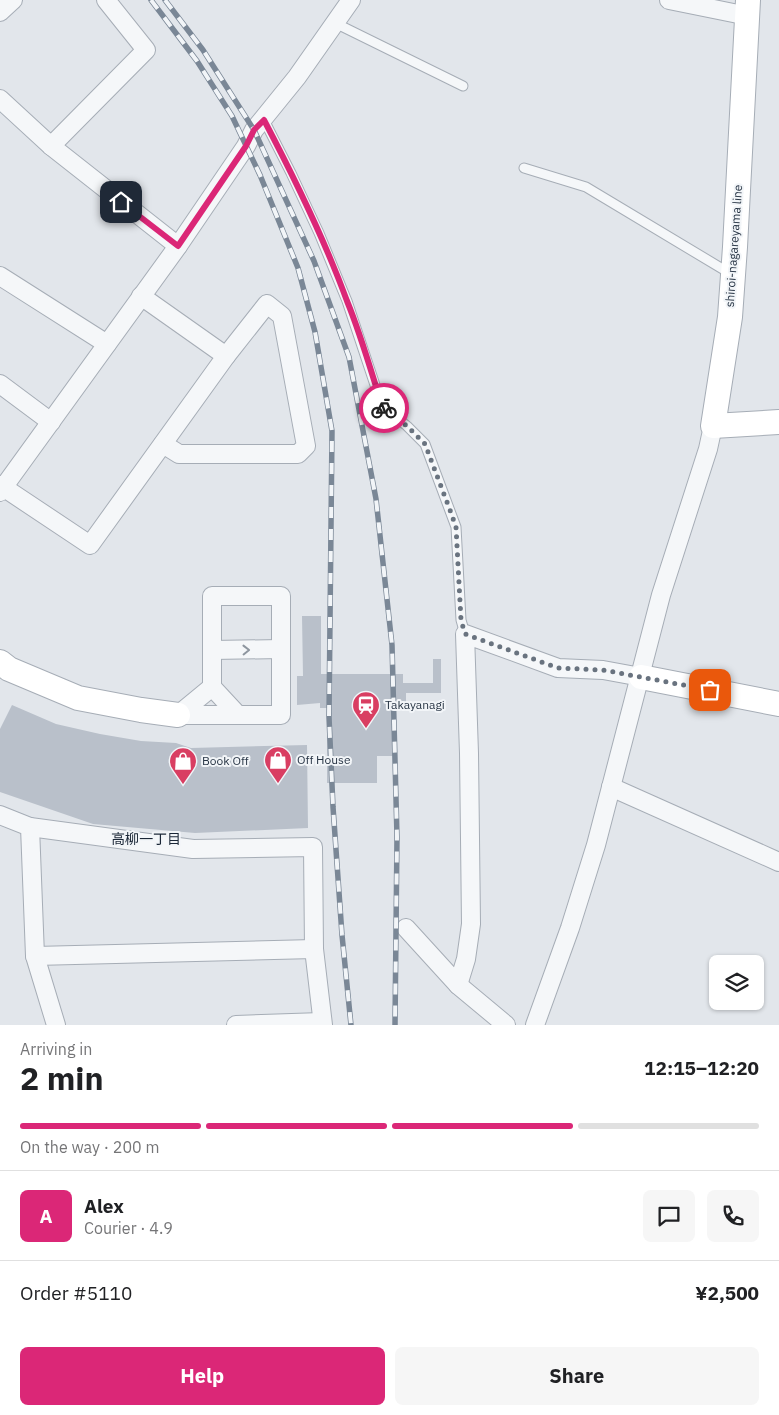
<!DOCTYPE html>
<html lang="en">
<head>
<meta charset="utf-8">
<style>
	:root { --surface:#fff; --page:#f6f6f6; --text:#202124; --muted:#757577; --line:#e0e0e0; --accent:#db2777 }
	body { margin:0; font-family:"IBM Plex Sans","Noto Sans JP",sans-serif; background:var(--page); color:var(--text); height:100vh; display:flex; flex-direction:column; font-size:19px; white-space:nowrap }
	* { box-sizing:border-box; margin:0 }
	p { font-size:16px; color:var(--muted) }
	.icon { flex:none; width:28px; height:28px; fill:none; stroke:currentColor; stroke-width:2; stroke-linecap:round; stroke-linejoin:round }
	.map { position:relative; height:1025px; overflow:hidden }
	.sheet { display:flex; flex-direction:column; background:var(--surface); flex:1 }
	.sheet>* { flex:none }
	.tools { position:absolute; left:709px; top:955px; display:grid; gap:10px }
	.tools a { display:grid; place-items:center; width:55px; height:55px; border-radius:8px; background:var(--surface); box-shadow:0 1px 4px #0004; font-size:25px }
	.pin { position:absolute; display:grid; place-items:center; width:42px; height:42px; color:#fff; margin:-21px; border-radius:10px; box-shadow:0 2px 8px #0006 }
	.courier { position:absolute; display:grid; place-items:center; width:50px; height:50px; margin:-25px; border:4px solid #db2777; border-radius:50%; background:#fff; color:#222; box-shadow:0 1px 6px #0007 }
	.overview em { font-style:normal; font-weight:700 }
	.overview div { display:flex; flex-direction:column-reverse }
	.overview { display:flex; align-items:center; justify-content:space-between; height:85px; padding:0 20px }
	h1 { font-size:32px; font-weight:700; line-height:38px }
	.bar { display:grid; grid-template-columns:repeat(4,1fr); gap:8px 5px; align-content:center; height:60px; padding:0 20px }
	.bar i { height:6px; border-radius:4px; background:var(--line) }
	.bar .active { background:var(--accent) }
	.bar p { grid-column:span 4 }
	.line { display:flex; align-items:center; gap:12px; padding:0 20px; border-top:1px solid var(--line) }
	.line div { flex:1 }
	.round { display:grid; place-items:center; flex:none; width:52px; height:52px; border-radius:8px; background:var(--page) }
	.cta { display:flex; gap:10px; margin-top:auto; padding:10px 20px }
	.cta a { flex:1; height:58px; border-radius:8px; background:var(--accent); color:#fff; font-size:20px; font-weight:700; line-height:58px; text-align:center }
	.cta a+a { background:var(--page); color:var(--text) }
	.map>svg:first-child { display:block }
	.building { fill:#b9c0ca }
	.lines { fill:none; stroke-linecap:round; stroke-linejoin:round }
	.lane-casing { stroke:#a6adb6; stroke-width:11 }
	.street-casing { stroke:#a6adb6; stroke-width:20 }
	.secondary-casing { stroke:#a6adb6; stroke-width:26 }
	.lane { stroke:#f5f7f9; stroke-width:9 }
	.street { stroke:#f5f7f9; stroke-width:18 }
	.secondary { stroke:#fff; stroke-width:24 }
	.rail-casing { stroke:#7a8796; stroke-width:5.5 }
	.rail { stroke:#f2f5f8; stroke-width:4; stroke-dasharray:11; stroke-linecap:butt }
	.oneway { stroke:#8e969f }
	.done { stroke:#69737f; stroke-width:5; stroke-dasharray:0 9 }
	.route { stroke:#db2777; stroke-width:6 }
	.labels { text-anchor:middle; stroke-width:4; stroke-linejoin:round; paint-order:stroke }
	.street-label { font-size:12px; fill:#283545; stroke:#f2f5f8 }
	.poi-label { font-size:12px; fill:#283545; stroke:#f2f5f8; text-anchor:start }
	.neighbourhood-label { font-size:14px; fill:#1a2636; stroke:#f2f5f8 }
</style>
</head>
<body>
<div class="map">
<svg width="779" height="1025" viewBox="0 0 779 1025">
	<rect width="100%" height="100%" fill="#e2e6eb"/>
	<g class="building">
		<path d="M 302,616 L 321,616 L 321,674 L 403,674 L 403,683 L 433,683 L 433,659 L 441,659 L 441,693 L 406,693 L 406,704 L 396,704 L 396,756 L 377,756 L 377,783 L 327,783 L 327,708 L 320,708 L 320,703 L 297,705 L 297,676 L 303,676 Z"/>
		<path d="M 12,705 L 56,724 L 100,734 L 141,741 L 176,743 L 191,748 L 307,745 L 308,828 L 195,833 L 93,824 L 0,792 L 0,729 Z"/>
	</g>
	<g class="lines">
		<g class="lane-casing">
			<g id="lane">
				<path d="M 335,23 L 463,86"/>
				<path d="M 264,120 L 291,173 L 319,233 L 347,301 L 382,406 L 407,426 L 425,444 L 456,527 L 461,620 L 465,634"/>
				<path d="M 524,168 L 586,187 L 731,274"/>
			</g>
		</g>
		<g class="street-casing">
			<g id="street">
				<path d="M 669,0 L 748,16"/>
				<path d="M 0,12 L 13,0"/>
				<path d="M 0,99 L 51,146 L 178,246"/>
				<path d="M 51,146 L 146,50 L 106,0"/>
				<path d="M 0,276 L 107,344"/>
				<path d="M 0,384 L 51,422"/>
				<path d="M 163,444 L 179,454 L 298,454 L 306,446 L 282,316 L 267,304 L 226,356"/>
				<path d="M 0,485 L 90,545 L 226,356 L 141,296"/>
				<path d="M 0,492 L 178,246 L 246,146 L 254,130 L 297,77 L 351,0"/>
				<path d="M 212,596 L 281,596 L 281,715 L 178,715 L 212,687 Z"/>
				<path d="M 212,650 L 281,649"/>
				<path d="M 212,687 L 238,715"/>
				<path d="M 611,787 L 779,862"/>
				<path d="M 0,815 L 30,827 L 35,956 L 56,1025"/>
				<path d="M 30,827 L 193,849 L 313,847 L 314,949"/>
				<path d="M 406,928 L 458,985 L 506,1025"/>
				<path d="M 35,956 L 314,949 L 323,1025"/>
				<path d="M 458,985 L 466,959 L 471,924 L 469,753 L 465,634 L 558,668 L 603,670 L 641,677"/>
				<path d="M 236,1025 L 322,1022"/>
				<path d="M 535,1025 L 570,928 L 596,845 L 661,595 L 708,449 L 713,426"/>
			</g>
		</g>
		<g class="secondary-casing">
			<g id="secondary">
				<path d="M 748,0 L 735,247 L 730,317 L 713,426 L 779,422"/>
				<path d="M 0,662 L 9,669 L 78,698 L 141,710 L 178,715"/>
				<path d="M 641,677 L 779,704"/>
			</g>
		</g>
		<use href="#lane" class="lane"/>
		<use href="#street" class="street"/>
		<use href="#secondary" class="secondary"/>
		<g class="rail-casing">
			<g id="rail">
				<path d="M 151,0 L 197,61 L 232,116 L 260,175 L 298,268 L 315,332 L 332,431 L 329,717 L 333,807 L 342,935 L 351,1025"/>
				<path d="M 165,0 L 203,50 L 254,130 L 314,261 L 349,357 L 376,499 L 392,645 L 397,837 L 395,1025"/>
			</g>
		</g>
		<use href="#rail" class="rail"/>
	</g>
	<defs><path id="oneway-chevron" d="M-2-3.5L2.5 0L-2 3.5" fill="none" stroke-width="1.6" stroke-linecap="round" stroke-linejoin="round" transform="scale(1.25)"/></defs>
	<use class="oneway" href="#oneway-chevron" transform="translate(246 650) rotate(-1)"/>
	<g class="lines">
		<path class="done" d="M 384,408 L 407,426 L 425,444 L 450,510 L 456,527 L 461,620 L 465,634 L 558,668 L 603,670 L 710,690"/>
		<path class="route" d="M 121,202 L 178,246 L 246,146 L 254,130 L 264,120 C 295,179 324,238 347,301 C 361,335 371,371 382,406 L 384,408"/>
	</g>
	<defs>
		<g id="station-pin" transform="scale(1.4375)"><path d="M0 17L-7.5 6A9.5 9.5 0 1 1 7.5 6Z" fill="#d93e62" stroke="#f2f5f8"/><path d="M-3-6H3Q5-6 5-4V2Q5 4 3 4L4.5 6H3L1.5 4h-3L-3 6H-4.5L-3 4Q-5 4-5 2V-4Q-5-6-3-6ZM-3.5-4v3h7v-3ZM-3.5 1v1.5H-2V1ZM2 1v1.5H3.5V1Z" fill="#fff"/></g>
		<g id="shop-pin" transform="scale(1.4375)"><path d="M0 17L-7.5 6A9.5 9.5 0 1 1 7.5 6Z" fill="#d93e62" stroke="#f2f5f8"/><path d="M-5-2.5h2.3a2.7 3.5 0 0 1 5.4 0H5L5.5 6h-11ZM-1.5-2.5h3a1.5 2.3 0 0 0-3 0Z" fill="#fff"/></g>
	</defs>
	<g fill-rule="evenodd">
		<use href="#station-pin" x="366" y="705"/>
		<use href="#shop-pin" x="278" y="760"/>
		<use href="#shop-pin" x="183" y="761"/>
	</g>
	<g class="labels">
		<g class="street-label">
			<text transform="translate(734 246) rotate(-86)" y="4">shiroi-nagareyama line</text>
		</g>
		<g class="poi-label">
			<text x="385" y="709">Takayanagi</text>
			<text x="297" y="764">Off House</text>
			<text x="202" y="765">Book Off</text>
		</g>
		<g class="neighbourhood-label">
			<text x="146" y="844">高柳一丁目</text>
		</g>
	</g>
</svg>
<div class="tools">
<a><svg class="icon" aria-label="layers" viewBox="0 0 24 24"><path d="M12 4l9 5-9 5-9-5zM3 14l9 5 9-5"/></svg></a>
</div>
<div class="pin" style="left:710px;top:690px;background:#ea580c"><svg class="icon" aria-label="bag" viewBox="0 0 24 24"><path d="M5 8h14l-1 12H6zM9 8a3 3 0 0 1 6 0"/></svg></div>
<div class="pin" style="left:121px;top:202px;background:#1f2937"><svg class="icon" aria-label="home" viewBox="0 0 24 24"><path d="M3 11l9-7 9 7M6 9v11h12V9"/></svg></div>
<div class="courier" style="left:384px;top:408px"><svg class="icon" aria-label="bike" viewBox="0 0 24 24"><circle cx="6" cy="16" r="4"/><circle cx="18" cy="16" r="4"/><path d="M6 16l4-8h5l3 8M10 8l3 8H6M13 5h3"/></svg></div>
</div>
<section class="sheet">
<div class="overview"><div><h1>2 min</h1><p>Arriving in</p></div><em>12:15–12:20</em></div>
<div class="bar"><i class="active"></i><i class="active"></i><i class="active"></i><i></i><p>On the way · 200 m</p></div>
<div class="line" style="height:90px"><b class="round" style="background:var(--accent);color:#fff">A</b><div><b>Alex</b><p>Courier · 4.9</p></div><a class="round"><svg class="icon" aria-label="chat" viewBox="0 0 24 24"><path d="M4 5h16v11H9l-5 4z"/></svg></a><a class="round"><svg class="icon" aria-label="phone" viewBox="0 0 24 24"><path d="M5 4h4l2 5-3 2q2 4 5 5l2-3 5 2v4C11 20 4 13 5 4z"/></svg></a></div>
<div class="line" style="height:65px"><div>Order #5110</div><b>¥2,500</b></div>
<div class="cta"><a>Help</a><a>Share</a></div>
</section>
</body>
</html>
